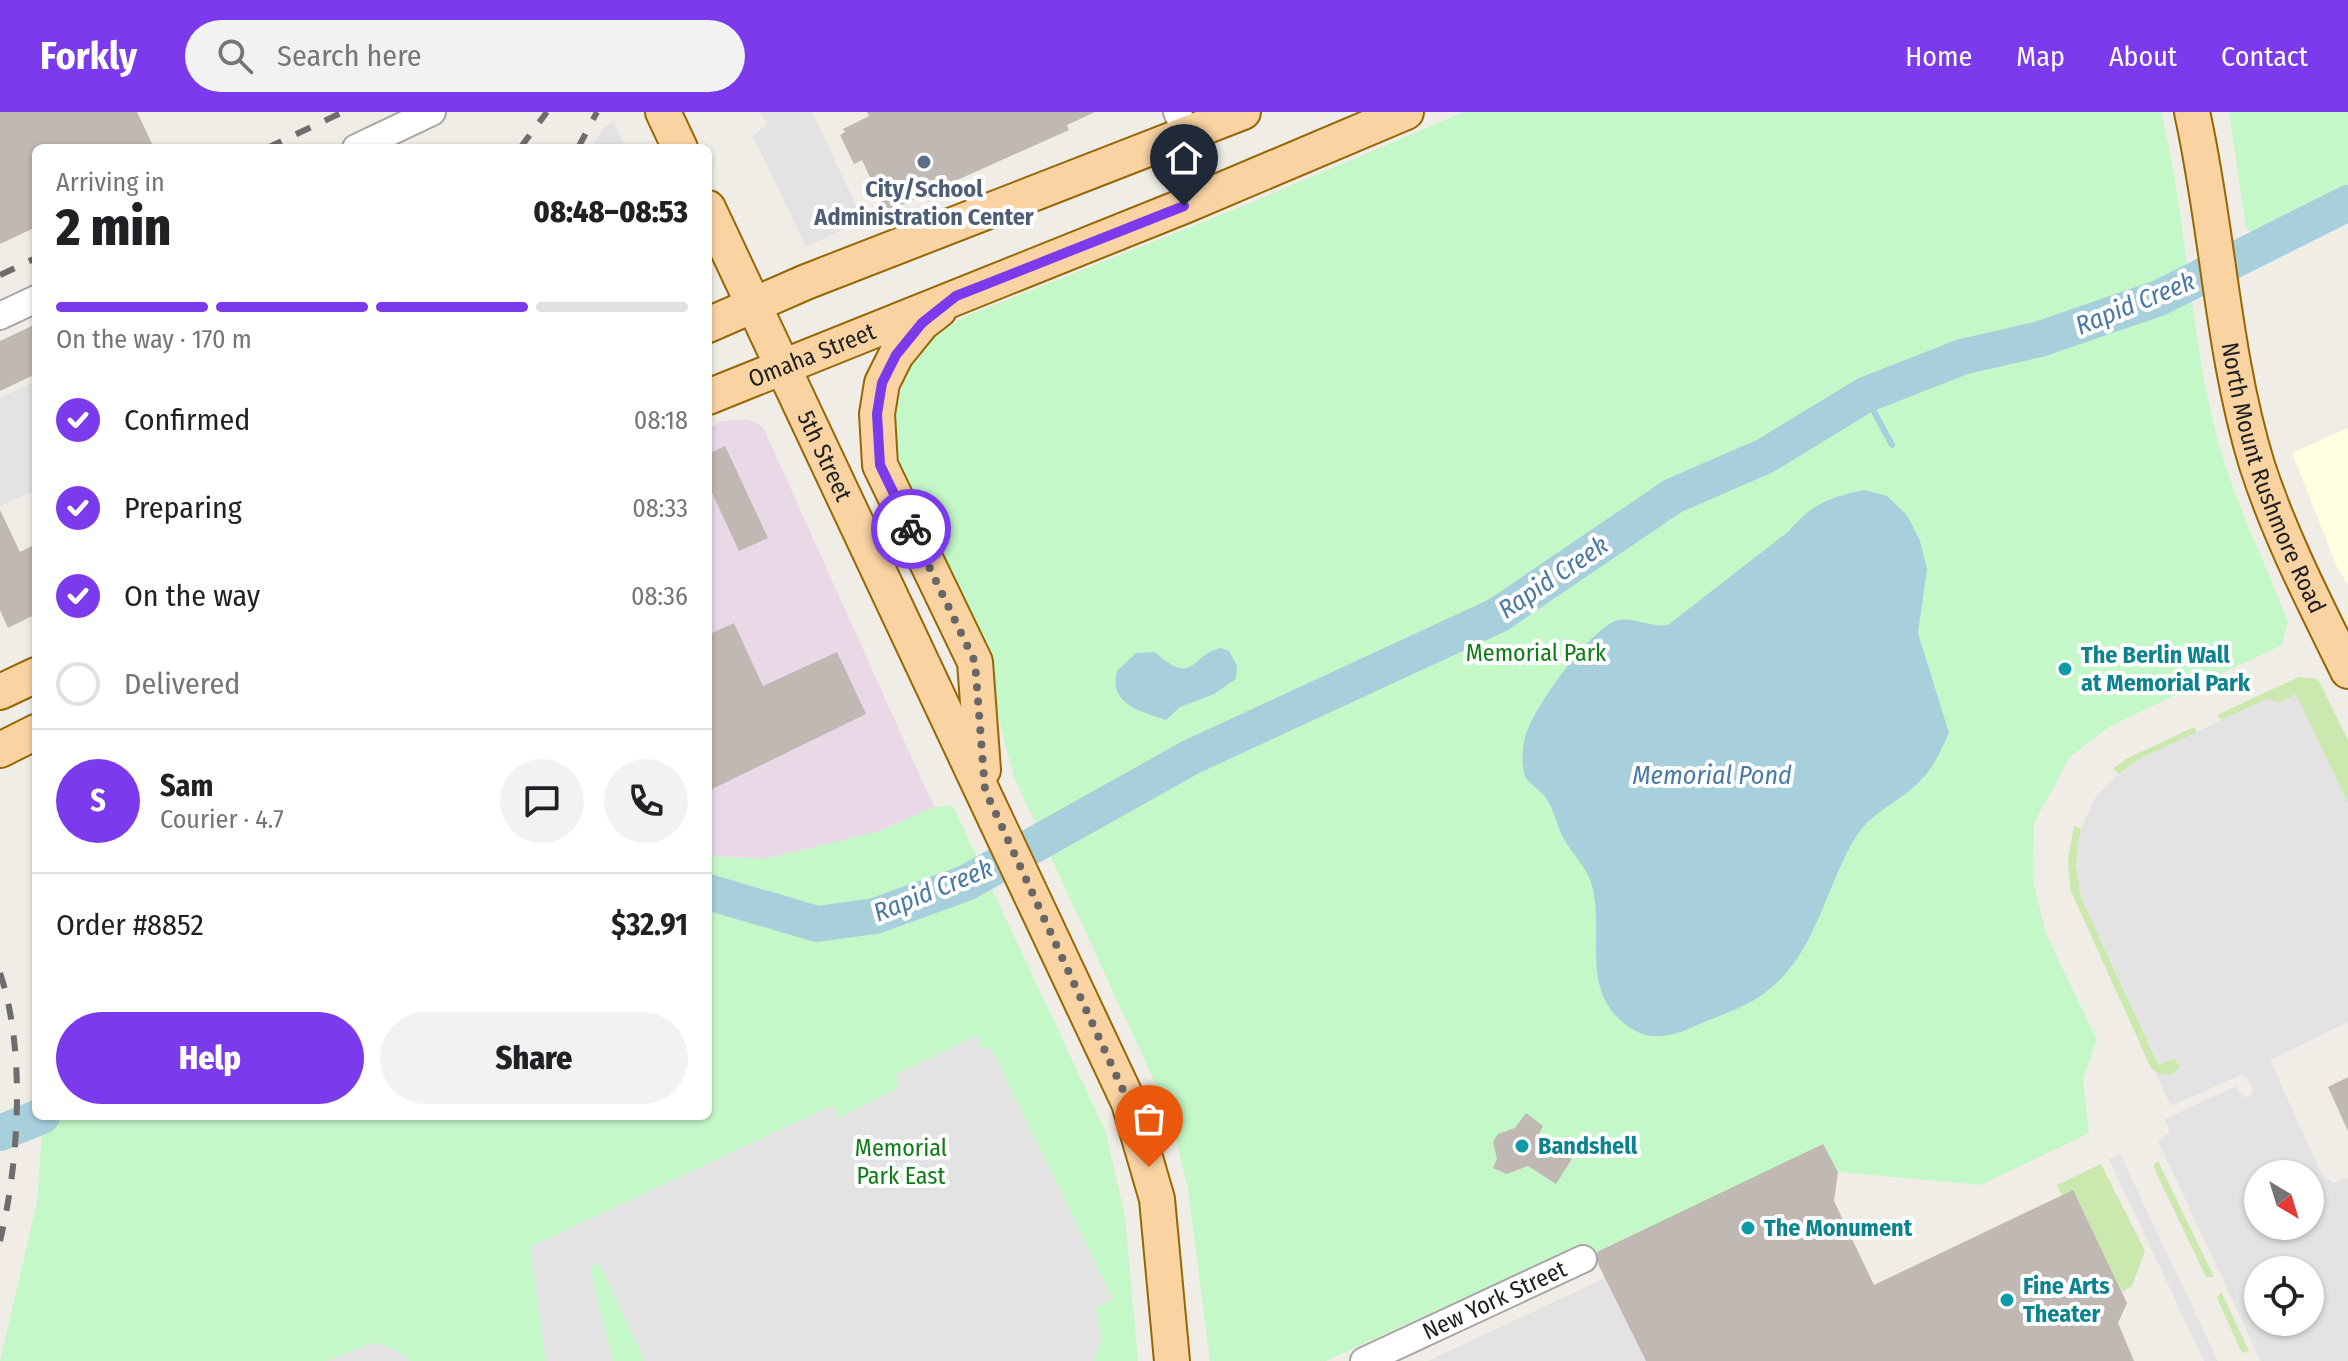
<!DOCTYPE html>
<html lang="en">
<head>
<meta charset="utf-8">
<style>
	:root { --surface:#fff; --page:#f2f2f2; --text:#202124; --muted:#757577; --line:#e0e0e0; --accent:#7c3aed }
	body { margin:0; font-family:"Fira Sans Condensed",sans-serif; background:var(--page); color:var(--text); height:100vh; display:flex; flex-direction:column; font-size:30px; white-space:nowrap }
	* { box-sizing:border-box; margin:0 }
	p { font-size:26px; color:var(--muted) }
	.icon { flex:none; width:44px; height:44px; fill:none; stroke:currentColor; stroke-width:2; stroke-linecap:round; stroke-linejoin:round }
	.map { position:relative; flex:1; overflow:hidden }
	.sheet { position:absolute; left:32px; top:32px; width:680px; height:976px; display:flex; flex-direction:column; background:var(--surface); border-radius:12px; box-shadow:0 2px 6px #0004 }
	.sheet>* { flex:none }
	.needle { width:52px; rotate:142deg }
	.controls { position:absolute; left:2244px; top:1048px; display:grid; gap:16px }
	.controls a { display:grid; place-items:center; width:80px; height:80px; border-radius:50%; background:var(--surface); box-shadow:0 2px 6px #0004; font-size:40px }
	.pin { position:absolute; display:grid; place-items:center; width:68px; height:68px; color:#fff; margin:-82px -34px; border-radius:50% 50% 50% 0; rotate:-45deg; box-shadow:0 0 8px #0007 }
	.pin .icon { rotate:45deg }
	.courier { position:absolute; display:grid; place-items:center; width:80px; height:80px; margin:-40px; border:6px solid #7c3aed; border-radius:50%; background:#fff; color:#222; box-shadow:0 2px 10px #0007 }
	.summary em { font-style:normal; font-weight:800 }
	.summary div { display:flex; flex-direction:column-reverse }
	.summary { display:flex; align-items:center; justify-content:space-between; height:136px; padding:0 24px }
	h1 { font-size:52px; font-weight:800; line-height:60px }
	.bar { display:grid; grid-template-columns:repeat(4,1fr); gap:12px 8px; align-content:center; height:96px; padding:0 24px }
	.bar i { height:10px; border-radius:6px; background:var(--line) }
	.bar .active { background:var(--accent) }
	.bar p { grid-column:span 4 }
	.line { display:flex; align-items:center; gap:20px; padding:0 24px; border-top:2px solid var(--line) }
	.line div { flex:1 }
	.round { display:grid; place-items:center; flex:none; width:84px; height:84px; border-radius:42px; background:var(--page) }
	ol { padding:0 24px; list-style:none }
	li { display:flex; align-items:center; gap:24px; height:88px }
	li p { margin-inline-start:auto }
	li .icon { padding:8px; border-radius:50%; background:var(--accent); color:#fff; stroke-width:4 }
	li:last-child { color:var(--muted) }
	li i { width:44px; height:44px; border:4px solid var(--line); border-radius:50% }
	.primary-button { display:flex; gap:16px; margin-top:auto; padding:16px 24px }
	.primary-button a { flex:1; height:92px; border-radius:48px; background:var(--accent); color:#fff; font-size:32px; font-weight:800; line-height:92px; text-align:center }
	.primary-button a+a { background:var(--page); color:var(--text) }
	header { display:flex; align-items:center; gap:48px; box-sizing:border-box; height:112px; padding:0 40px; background:var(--accent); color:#fff }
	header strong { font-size:38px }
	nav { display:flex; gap:44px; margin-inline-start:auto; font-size:28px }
	.search { width:560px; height:72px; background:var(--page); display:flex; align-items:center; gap:20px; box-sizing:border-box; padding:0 28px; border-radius:44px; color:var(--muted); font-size:30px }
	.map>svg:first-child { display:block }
	.industrial { fill:#e9d8e6 }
	.education { fill:#fefee1 }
	.grass { fill:#cbe8ae }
	.park { fill:#c5f8c9 }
	.parking { fill:#e3e3e3; fill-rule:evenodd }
	.water { fill:#a8d0dc }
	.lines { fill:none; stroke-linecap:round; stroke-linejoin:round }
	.stream { stroke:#a8d0dc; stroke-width:6 }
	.river { stroke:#a8d0dc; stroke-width:36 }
	.building { fill:#c0b8b2 }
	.minor-casing { stroke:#a6a6a6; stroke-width:30 }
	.major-casing { stroke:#976604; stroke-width:38 }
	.minor { stroke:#fff; stroke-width:26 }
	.major { stroke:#f9d3a2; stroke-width:34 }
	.rail { stroke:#6d6d6d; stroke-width:6; stroke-dasharray:16 16; stroke-linecap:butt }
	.done { stroke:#686765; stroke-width:8; stroke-dasharray:0 14.4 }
	.route { stroke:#7c3aed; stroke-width:10 }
	.service-dot { fill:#5c6f8a; stroke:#fff; stroke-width:3 }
	.culture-dot { fill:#0f9aa8; stroke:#fff; stroke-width:3 }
	.labels { text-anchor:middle; stroke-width:8; stroke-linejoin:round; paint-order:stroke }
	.service-label { font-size:24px; font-weight:bold; fill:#4e5e75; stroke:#fff }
	.street-label { font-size:24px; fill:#1f1f1f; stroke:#fff }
	.park-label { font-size:24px; fill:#0f7c17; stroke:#fff }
	.culture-label { font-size:24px; font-weight:bold; fill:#0d838f; stroke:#fff; text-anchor:start }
	.water-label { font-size:26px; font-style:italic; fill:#4b79a5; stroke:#fff }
</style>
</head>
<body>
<header>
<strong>Forkly</strong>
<div class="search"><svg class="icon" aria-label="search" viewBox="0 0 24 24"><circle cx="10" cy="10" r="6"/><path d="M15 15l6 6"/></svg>Search here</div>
<nav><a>Home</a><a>Map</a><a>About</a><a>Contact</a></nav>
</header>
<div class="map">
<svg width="2348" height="1249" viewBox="0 0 2348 1249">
	<rect width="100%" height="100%" fill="#f0ede6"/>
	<path class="industrial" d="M 748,307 L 763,315 L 934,695 L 880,719 L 765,747 L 708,744 L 708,316 L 723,309 Z"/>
	<path class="education" d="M 2348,316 L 2348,473 L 2337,455 L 2292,341 Z"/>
	<g class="grass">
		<path d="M 2299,565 L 2318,567 L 2348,628 L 2348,691 L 2278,591 L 2267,587 L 2222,608 L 2218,605 L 2219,602 Z"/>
		<path d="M 2194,615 L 2197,621 L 2141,646 L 2119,662 L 2113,657 L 2126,647 Z"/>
		<path d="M 2074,714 L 2081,717 L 2076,753 L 2082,788 L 2158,952 L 2175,946 L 2180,956 L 2171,963 L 2161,963 L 2151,956 L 2070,777 L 2068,747 Z"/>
		<path d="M 2158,1049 L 2214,1165 L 2206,1165 L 2153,1054 Z"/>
		<path d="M 2101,1052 L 2145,1139 L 2132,1174 L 2122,1180 L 2073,1079 L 2062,1084 L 2057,1073 Z"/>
		<path d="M 2221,1180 L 2249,1239 L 2245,1241 L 2241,1239 L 2217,1186 Z"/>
	</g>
	<g class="park">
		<path d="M 1464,0 L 2161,0 C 2188,108 2189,221 2218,329 C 2234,388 2266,452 2288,510 L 2282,533 L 2110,614 L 2070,645 L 2034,711 L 2033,770 L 2046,822 L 2097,928 L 2083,967 L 2089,1021 L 1981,1073 L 1838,1060 L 1823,1033 L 1593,1142 L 1581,1132 L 1326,1249 L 1210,1249 L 1188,1077 L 1169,1001 L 1014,665 L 984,550 L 906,377 L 892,338 L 892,293 L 902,278 L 903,255 L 931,227 L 961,206 L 1233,98 Z"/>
		<path d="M 2229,0 L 2348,0 L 2348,91 L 2267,135 L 2246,116 Z"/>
		<path d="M 953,694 L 1105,1018 L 1125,1103 L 1138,1249 L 0,1249 L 37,1090 L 43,1004 L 708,1004 L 708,744 L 765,747 L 880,719 L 934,695 Z"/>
	</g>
	<g class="parking">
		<path d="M 760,0 L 812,0 L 863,108 L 806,135 L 753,24 L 767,12 Z"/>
		<path d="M 614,8 L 625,36 L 590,36 L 604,16 Z"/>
		<path d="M 36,269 L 36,378 L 0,394 L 0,286 Z"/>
		<path d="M 2296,582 L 2348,691 L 2348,910 L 2270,948 L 2321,1061 L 2333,1071 L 2348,1066 L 2348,1249 L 2261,1249 L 2158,1029 L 2170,1020 L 2165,1007 L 2236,974 L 2244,986 L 2251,983 L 2253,976 L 2246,964 L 2241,963 L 2171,994 L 2155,961 L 2171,963 L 2180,955 L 2175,946 L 2159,953 L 2082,788 L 2077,765 L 2077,732 L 2085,707 L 2096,684 L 2119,662 L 2141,646 L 2267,587 L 2279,591 ZM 2258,1062 L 2310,1062 L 2310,1114 L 2258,1114 ZM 2258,1158 L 2310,1158 L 2310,1210 L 2258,1210 Z"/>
		<path d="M 977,923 L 983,937 L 991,936 L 1113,1187 L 1095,1196 L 1102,1228 L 1094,1249 L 645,1249 L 599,1151 L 590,1155 L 613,1249 L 546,1249 L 530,1135 L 833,993 L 839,1006 L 899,976 L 895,963 Z"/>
		<path d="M 2120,1042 L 2218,1249 L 2204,1249 L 2109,1047 Z"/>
		<path d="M 1605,1166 L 1646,1249 L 1428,1249 Z"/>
		<path d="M 373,1231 L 392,1236 L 410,1249 L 326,1249 Z"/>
	</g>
	<g class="water">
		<path d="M 1865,378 L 1887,384 L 1907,403 L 1920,429 L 1927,457 L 1918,521 L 1949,621 C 1941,638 1934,655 1921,668 C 1902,689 1874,698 1857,723 C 1827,770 1817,838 1772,875 C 1751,894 1723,902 1697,913 C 1666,928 1642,931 1616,904 C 1582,867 1605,814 1591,770 C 1585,754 1574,744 1565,729 C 1557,716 1555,699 1546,686 C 1540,678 1529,672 1525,664 C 1521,652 1522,634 1526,622 C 1537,592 1586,522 1615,509 C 1632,503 1651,516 1668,513 L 1789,419 C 1811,392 1832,384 1865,378 Z"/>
		<path d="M 1221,536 L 1229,539 L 1237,554 L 1236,567 L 1214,582 L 1180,595 L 1166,608 C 1143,600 1108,593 1117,559 L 1136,541 L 1155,540 C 1195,576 1189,543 1221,536 Z"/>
	</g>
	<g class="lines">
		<path class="stream" d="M 1865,283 L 1892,333"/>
		<g class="river">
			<path d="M 708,780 L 817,812 L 875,804 L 966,771 L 1191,645 L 1498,503 L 1673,384 L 1765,344 L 1865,283 L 1962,245 L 2040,227 L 2159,186 L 2348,91"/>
			<path d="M 0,1021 L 42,1004"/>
		</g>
	</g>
	<g class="building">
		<path d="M 0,0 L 137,0 L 154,36 L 36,36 L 36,115 L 0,132 Z"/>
		<path d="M 867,0 L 1095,0 L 1067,13 L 1069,18 L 886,100 L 862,48 L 854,52 L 840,23 L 845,20 L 843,17 L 869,4 Z"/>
		<path d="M 36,212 L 36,262 L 0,279 L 0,229 Z"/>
		<path d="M 725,334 L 768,426 L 739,439 L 708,372 L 708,342 Z"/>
		<path d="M 0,398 L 20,440 L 36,432 L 36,502 L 8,516 L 0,498 Z"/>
		<path d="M 734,511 L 763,574 L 837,540 L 866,602 L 708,679 L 708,523 Z"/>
		<path d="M 2348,965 L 2348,1019 L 2328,975 Z"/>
		<path d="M 1526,1001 L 1543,1014 L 1537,1026 L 1572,1047 L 1556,1072 L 1528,1054 L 1507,1062 L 1493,1056 L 1497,1047 L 1493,1030 L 1498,1022 L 1515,1016 Z"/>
		<path d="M 1823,1032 L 1838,1060 L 1834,1089 L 1874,1173 L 2073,1078 L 2127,1191 L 2118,1211 L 2134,1249 L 1646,1249 L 1598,1152 L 1597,1140 Z"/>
	</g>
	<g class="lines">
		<g class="minor-casing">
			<g id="minor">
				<path d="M 1177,0 L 1188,24"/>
				<path d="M 356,36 L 432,0"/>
				<path d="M 0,204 L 36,187"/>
				<path id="s1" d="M 1364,1249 L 1583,1147"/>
			</g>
		</g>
		<g class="major-casing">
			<g id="major">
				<path d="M 663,0 L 680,36"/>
				<path id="s2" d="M 2192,0 C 2218,116 2222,239 2257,353 C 2280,424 2315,492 2348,559"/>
				<path id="s3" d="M 708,96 L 1129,991 L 1157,1087 L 1172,1249"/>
				<path d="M 939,198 L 922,211 L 896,243 L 882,271 L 877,302 L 880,353 L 975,550 L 983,658"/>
				<path d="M 708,213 L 806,170 L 1243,0"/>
				<path id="s4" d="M 708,285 L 1184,94 L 1406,0"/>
				<path d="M 0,580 L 36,563"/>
				<path d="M 0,638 L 36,620"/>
			</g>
		</g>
		<use href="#minor" class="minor"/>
		<use href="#major" class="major"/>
		<g class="rail">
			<path d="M 267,36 L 343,0"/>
			<path d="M 520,36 L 547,0"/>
			<path d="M 578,36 L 597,0"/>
			<path d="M 0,163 L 36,146"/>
			<path d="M 0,861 C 26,938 19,1051 0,1129"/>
		</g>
	</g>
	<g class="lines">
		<path class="done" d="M 911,417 L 975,550 L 985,678 L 1129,991 L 1149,1055"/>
		<path class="route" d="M 911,417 L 880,353 L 877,302 L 882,271 L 896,243 L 922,211 L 956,184 L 1184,94"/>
	</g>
	<circle class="service-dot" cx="924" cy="50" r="8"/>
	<g class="culture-dot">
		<circle cx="2065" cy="557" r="8"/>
		<circle cx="1522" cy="1034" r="8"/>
		<circle cx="1748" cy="1116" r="8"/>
		<circle cx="2007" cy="1188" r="8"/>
	</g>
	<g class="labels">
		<g class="service-label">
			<text x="924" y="85">City/School<tspan x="924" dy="28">Administration Center</tspan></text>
		</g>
		<g class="street-label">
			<text dy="8" stroke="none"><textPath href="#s4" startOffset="112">Omaha Street</textPath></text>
			<text dy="8" stroke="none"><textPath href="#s3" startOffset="274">5th Street</textPath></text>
			<text dy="8" stroke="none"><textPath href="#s2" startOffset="376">North Mount Rushmore Road</textPath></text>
			<text dy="8" stroke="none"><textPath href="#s1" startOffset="144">New York Street</textPath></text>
		</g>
		<g class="park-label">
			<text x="1536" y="549">Memorial Park</text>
			<text x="901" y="1044">Memorial<tspan x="901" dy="28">Park East</tspan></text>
		</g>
		<g class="culture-label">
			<text x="2081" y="551">The Berlin Wall<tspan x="2081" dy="28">at Memorial Park</tspan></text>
			<text x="1538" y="1042">Bandshell</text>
			<text x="1764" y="1124">The Monument</text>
			<text x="2023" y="1182">Fine Arts<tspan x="2023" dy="28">Theater</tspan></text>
		</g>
		<g class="water-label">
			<text transform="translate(2135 191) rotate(-22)" y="9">Rapid Creek</text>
			<text transform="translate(1553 465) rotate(-34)" y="9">Rapid Creek</text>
			<text x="1712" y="672">Memorial Pond</text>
			<text transform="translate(933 778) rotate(-22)" y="9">Rapid Creek</text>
		</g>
	</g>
</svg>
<div class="controls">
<a><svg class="needle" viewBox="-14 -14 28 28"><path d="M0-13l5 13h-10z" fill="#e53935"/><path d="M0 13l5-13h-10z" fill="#757577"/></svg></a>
<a><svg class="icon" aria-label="locate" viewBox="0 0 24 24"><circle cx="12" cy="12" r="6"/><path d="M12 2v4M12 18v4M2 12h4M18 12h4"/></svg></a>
</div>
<div class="pin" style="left:1149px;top:1055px;background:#ea580c"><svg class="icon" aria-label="bag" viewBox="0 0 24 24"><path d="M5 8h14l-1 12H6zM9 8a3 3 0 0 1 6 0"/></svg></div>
<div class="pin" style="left:1184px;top:94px;background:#1f2937"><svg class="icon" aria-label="home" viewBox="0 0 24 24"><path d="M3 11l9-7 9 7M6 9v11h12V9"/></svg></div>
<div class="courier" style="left:911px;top:417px"><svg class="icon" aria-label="bike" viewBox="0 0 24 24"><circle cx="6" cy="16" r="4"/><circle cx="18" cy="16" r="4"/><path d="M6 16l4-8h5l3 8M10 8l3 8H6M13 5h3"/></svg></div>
<section class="sheet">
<div class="summary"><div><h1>2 min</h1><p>Arriving in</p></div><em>08:48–08:53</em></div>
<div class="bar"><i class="active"></i><i class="active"></i><i class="active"></i><i></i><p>On the way · 170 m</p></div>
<ol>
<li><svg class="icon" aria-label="check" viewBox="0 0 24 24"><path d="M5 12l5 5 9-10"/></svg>Confirmed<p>08:18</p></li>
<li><svg class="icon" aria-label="check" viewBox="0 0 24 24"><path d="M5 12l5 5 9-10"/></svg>Preparing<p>08:33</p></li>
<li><svg class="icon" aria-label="check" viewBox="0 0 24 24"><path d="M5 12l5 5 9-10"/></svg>On the way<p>08:36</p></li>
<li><i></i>Delivered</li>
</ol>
<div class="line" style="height:144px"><b class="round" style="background:var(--accent);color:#fff">S</b><div><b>Sam</b><p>Courier · 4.7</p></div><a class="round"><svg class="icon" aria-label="chat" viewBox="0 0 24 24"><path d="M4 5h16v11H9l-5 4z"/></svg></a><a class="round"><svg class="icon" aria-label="phone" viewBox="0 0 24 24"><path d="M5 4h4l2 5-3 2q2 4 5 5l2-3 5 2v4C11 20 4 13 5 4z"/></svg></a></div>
<div class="line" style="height:104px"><div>Order #8852</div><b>$32.91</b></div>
<div class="primary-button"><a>Help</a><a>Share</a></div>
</section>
</div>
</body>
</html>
